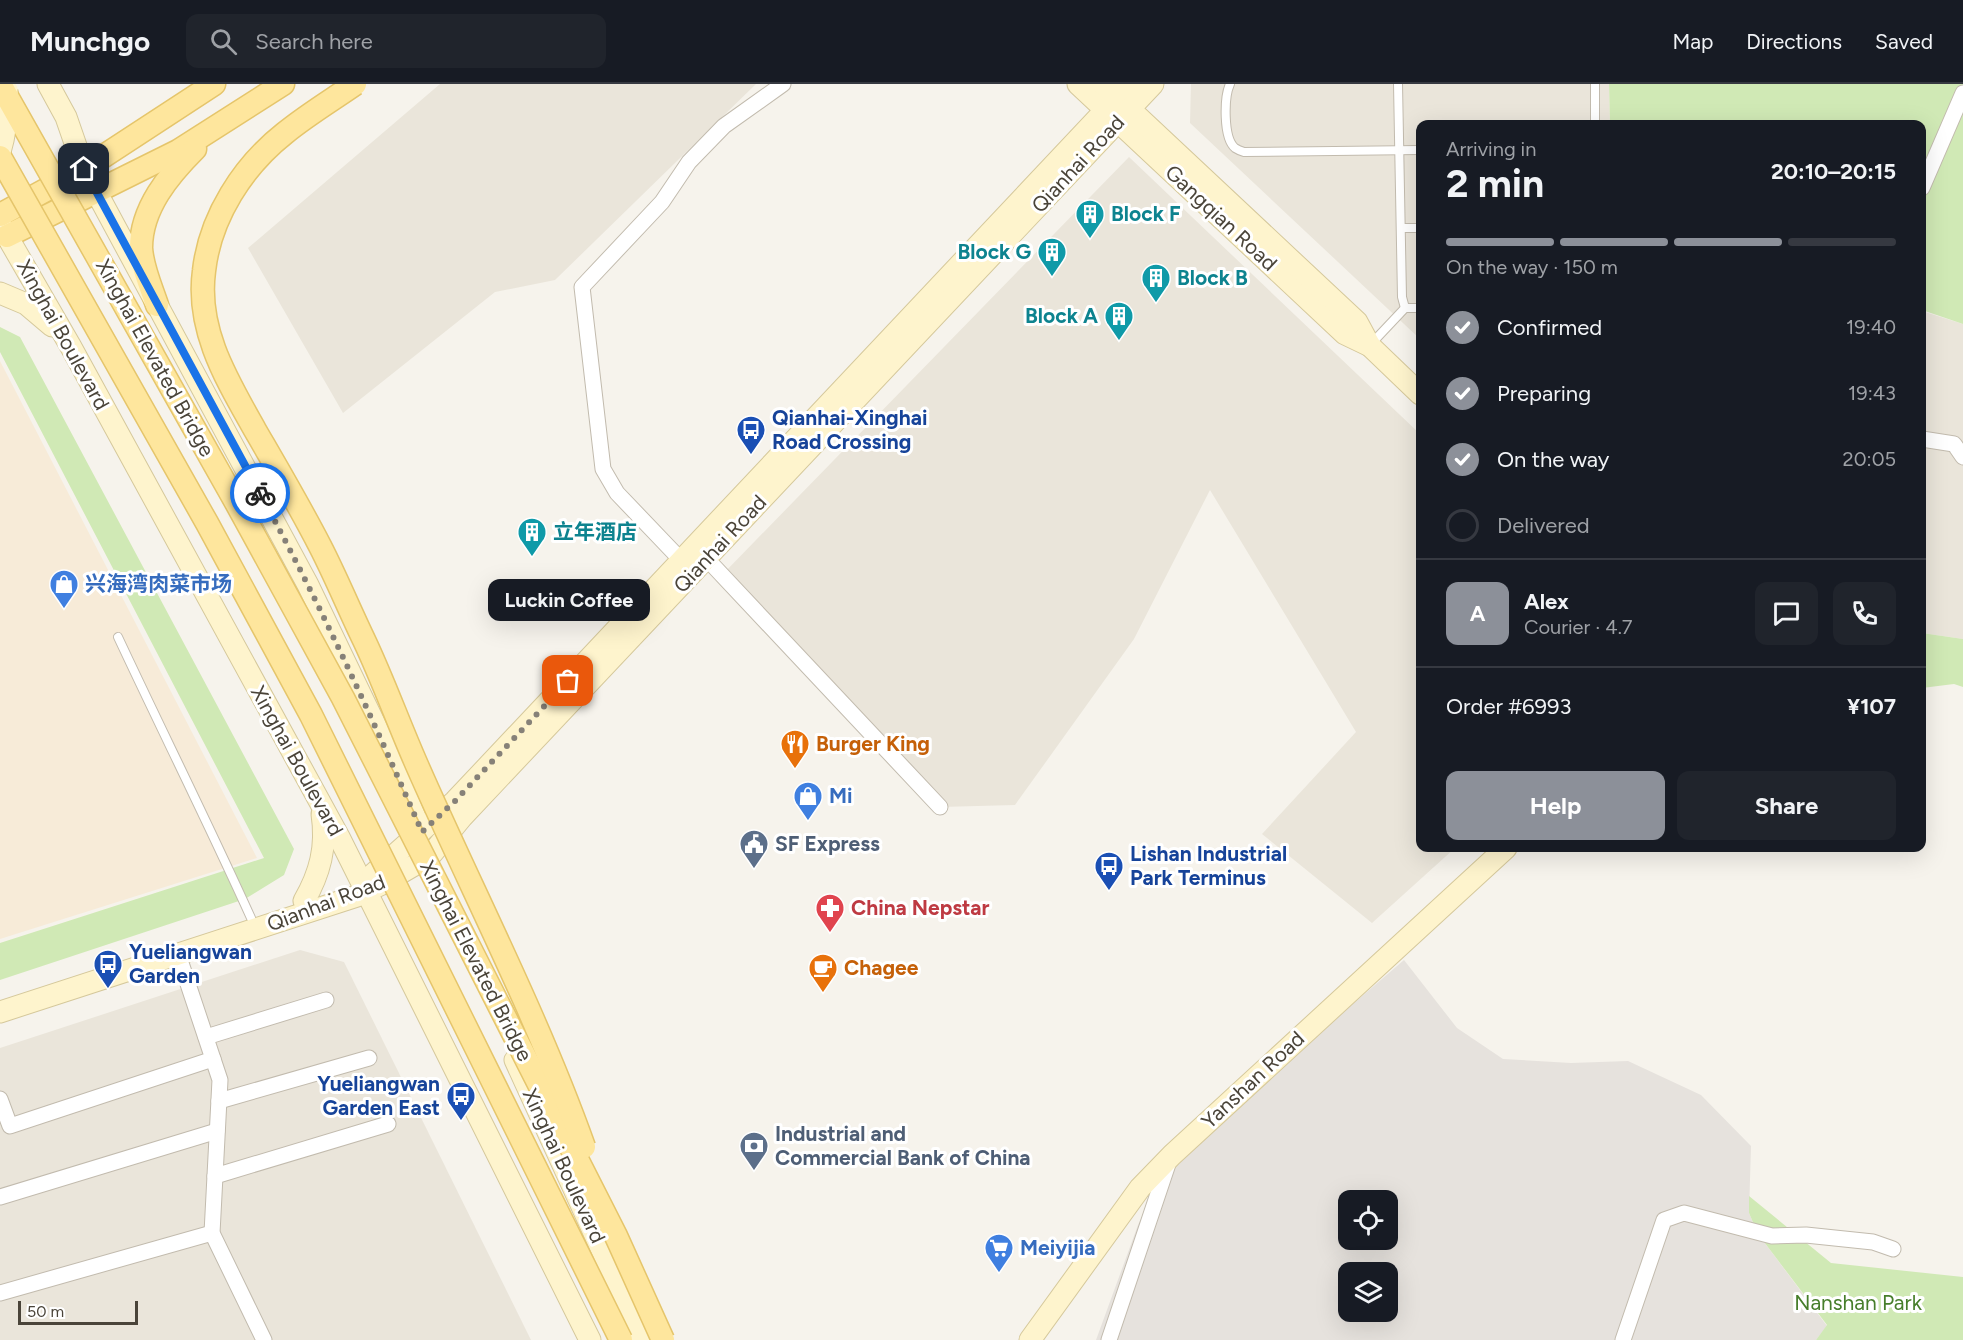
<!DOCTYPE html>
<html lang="en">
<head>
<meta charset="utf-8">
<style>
	:root { --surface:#171b24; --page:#20242c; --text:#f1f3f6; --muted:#9ea1a6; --line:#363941; --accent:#8c9099 }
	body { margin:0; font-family:Figtree,"Noto Sans SC",sans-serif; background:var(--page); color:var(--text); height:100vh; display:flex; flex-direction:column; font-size:22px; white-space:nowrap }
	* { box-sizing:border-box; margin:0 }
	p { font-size:20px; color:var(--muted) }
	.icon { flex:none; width:33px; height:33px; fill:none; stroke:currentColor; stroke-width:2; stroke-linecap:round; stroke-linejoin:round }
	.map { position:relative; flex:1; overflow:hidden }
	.details { position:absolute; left:1416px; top:36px; width:510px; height:732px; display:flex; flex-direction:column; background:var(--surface); border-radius:12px; box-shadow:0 6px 24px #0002 }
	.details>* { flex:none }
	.buttons { position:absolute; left:1338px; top:1106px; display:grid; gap:12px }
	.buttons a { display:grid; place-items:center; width:60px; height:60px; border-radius:12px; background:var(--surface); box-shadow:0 6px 24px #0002; font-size:30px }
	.scale { position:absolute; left:18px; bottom:15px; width:120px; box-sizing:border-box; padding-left:6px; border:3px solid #4a4439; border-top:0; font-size:16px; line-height:21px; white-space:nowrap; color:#4a4439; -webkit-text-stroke:4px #fff; paint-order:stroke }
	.pin { position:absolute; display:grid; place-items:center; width:51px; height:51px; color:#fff; margin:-26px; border-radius:12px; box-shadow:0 3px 9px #0006 }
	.courier { position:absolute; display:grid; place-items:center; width:60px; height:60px; margin:-30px; border:4px solid #1a73e8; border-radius:50%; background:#fff; color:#222; box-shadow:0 2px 8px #0007 }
	.bubble { position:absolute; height:42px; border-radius:12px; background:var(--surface); box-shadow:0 6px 24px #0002; font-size:20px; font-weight:700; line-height:42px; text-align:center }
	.head em { font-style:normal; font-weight:700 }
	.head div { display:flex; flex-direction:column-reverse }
	.head { display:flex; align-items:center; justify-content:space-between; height:102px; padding:0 30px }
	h1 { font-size:39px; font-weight:700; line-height:45px }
	.bar { display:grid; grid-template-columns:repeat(4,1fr); gap:9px 6px; align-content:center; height:72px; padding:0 30px }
	.bar i { height:8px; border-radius:4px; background:var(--line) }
	.bar .selected { background:var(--accent) }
	.bar p { grid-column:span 4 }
	.line { display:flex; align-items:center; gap:15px; padding:0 30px; border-top:2px solid var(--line) }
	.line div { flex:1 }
	.round { display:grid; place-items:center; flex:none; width:63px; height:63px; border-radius:12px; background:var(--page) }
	ol { padding:0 30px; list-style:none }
	li { display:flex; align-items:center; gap:18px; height:66px }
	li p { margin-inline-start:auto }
	li .icon { padding:6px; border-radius:50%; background:var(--accent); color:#fff; stroke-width:4 }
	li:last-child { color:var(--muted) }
	li i { width:33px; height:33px; border:3px solid var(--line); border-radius:50% }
	.cta { display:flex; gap:12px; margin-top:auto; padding:12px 30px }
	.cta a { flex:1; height:69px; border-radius:12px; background:var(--accent); color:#fff; font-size:24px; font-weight:700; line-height:69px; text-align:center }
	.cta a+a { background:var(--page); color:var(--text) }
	header { display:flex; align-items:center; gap:36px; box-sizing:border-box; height:84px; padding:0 30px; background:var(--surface); border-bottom:2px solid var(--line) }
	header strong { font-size:28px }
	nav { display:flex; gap:33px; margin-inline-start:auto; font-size:21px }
	.search { width:420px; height:54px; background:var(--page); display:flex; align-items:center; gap:15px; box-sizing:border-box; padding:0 21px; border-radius:12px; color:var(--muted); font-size:22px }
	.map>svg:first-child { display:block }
	.residential { fill:#eae5da }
	.commercial { fill:#f7ebd8 }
	.industrial { fill:#e6e2dd; fill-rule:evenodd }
	.green { fill:#d0e9b5 }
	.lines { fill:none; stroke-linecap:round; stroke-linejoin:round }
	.lane-casing { stroke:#c2bbae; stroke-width:10 }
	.street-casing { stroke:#c2bbae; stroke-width:17 }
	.secondary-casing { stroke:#d5c89b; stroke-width:23 }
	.primary-casing { stroke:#e5c56b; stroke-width:25 }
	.lane { stroke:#fff; stroke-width:8 }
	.street { stroke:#fff; stroke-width:15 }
	.secondary { stroke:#fef4cd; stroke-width:21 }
	.primary { stroke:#fee69d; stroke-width:22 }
	.secondary-bridge-casing { stroke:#d5c89b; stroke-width:23; stroke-linecap:butt }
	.primary-bridge-casing { stroke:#e5c56b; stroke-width:25; stroke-linecap:butt }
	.secondary-bridge { stroke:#fef4cd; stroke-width:21 }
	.primary-bridge { stroke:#fee69d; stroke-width:22 }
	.done { stroke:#868178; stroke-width:6; stroke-dasharray:0 10.8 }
	.route { stroke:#1a73e8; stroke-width:8 }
	.labels { text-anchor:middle; stroke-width:6; stroke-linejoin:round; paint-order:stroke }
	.street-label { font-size:21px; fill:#4a4439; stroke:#fff }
	.culture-label { font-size:21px; font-weight:bold; fill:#0d838f; stroke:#fff; text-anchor:start }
	.transit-label { font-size:21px; font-weight:bold; fill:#164399; stroke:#fff; text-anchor:start }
	.shop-label { font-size:21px; font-weight:bold; fill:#366cbe; stroke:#fff; text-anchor:start }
	.food-label { font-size:21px; font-weight:bold; fill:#c56008; stroke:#fff; text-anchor:start }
	.service-label { font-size:21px; font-weight:bold; fill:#4e5e75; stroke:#fff; text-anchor:start }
	.health-label { font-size:21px; font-weight:bold; fill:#be3a42; stroke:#fff; text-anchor:start }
	.park-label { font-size:21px; fill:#477e2b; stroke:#fff }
</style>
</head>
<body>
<header>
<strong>Munchgo</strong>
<div class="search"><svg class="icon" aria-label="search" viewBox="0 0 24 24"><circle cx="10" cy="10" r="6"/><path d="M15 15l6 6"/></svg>Search here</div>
<nav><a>Map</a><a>Directions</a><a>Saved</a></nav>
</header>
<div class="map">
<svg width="1963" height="1256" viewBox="0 0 1963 1256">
	<rect width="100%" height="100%" fill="#f6f3ec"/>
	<g class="residential">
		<path d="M 440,0 L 756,0 L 555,196 L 495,208 L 343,329 L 248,164 Z"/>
		<path d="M 1191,0 L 1609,0 L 1610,40 L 1420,40 L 1420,255 L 1190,39 Z"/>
		<path d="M 1129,73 L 1420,350 L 1420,764 L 1455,764 L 1372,839 L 1262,750 L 1356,648 L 1210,406 L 1134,555 L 1015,721 L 940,723 L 722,491 Z"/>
		<path d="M 1922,227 L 1963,240 L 1963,555 L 1922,549 Z"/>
		<path d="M 300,866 L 344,878 L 531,1256 L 0,1256 L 0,964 Z"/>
	</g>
	<path class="commercial" d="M 0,277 L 257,774 L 0,855 Z"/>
	<path class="industrial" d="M 1404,876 L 1457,944 L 1503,975 L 1571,979 L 1628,977 L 1701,1011 L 1751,1062 L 1749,1129 L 1758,1150 L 1827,1242 L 1816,1256 L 1096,1256 L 1138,1141 L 1157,1101 L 1281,982 ZM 1348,1116 L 1388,1116 L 1388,1155 L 1348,1155 ZM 1348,1188 L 1388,1188 L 1388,1227 L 1348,1227 Z"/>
	<g class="green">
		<path d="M 1609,0 L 1963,0 L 1963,240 L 1922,226 L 1922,40 L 1610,40 Z"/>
		<path d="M 0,243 L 20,253 L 294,765 L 284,791 L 245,815 L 0,896 L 0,859 L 264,774 L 0,268 Z"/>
		<path d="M 1922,549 L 1963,555 L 1963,603 L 1954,600 L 1922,604 Z"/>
		<path d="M 1749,1112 L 1831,1179 L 1963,1193 L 1963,1256 L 1816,1256 L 1827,1241 L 1758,1150 L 1749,1129 Z"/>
	</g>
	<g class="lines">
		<g class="lane-casing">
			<g id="lane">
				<path d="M 1230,0 C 1224,13 1223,54 1235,64 C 1238,66 1241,67 1244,68 L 1420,66"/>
				<path d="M 1398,0 L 1402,213 L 1405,224 L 1420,224"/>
				<path d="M 1595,0 L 1595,40"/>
				<path d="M 1401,144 L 1420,144"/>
				<path d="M 1371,260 L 1405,224"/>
				<path d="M 118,553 C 162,647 208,739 251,834"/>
			</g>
		</g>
		<g class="street-casing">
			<g id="street">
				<path d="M 1922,104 L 1963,9"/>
				<path d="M 1922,355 L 1954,360 L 1963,373"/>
				<path d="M 706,474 L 940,723"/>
				<path d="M 681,476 L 617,409 L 603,385 L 582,203 L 662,118 L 689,78 L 724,42 L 783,0"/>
				<path d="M 178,870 L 220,996 L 212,1149 L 264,1256"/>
				<path d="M 206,953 L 326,916"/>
				<path d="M 0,1015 L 10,1042 L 213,975"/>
				<path d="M 219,1017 L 369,974"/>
				<path d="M 215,1092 L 388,1040"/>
				<path d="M 0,1113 L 217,1047"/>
				<path d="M 0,1209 L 212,1149"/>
				<path d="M 1109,1256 L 1169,1077"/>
				<path d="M 1623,1256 L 1664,1136 L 1684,1129 L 1772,1152 L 1806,1151 L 1873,1158 L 1893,1165"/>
			</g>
		</g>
		<g class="secondary-casing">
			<g id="secondary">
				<path d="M 48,0 L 66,33 L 84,85 L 308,501 L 382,655 L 421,747"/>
				<path d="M 1078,0 L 1345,250 L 1370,262 L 1420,310"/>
				<path d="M 1103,0 L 1357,238 L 1370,262"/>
				<path d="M 0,140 L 71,263 L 339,753 L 590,1256"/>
				<path d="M 0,209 L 26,220 L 52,242"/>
				<path d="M 373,790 L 455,717 L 1130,0"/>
				<path d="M 304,817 C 320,789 327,763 322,730"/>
				<path d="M 0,928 L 357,812 L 380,801 L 430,772 L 462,733 L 1153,0"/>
				<path d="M 515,976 L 643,1256"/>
				<path d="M 1030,1256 L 1140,1104 L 1172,1071 L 1506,764"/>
			</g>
		</g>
		<g class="primary-casing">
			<g id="primary">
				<path d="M 0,131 L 84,85 L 214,0"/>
				<path d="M 7,152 L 178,67 L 283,0"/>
				<path d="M 157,221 C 151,203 142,183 141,164 C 141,124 169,91 195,65"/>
			</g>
		</g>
		<use href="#lane" class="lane"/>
		<use href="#street" class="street"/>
		<use href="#secondary" class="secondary"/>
		<use href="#primary" class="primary"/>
		<g class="secondary-bridge-casing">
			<path id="secondary-bridge" d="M 0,68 C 6,48 8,28 7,6"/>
		</g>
		<g class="primary-bridge-casing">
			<g id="primary-bridge">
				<path d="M 0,0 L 238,422 L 343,614 L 616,1152 L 663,1256"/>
				<path d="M 355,0 C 332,16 307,31 285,49 C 243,82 210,133 204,187 C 196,246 227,296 255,346 C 277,384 300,423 320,462 C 336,493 349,525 364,556 C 383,596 398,638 416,679 C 472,807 537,931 584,1063"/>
				<path d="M 0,73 L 207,439 L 311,631 L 621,1256"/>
			</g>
		</g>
		<use href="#secondary-bridge" class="secondary-bridge"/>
		<use href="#primary-bridge" class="primary-bridge"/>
	</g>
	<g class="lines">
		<path class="done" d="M 260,409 C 320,520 372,633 422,748 L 455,717 L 568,597"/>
		<path class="route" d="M 84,85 L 260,409"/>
	</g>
	<defs>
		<g id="building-pin" transform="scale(1.5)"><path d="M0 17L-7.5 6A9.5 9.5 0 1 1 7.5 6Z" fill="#0f9aa8" stroke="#fff"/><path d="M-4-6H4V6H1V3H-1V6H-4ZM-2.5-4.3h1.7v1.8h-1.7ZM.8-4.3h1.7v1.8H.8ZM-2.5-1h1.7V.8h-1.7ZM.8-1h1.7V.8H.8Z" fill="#fff"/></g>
		<g id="bus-pin" transform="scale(1.5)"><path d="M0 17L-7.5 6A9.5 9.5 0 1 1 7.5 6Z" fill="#1a4fb4" stroke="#fff"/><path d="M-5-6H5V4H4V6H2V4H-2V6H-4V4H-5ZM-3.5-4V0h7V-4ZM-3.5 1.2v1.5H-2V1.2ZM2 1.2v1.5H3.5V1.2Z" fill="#fff"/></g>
		<g id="shop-pin" transform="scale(1.5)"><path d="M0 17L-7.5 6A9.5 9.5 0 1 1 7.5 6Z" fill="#3f7fe0" stroke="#fff"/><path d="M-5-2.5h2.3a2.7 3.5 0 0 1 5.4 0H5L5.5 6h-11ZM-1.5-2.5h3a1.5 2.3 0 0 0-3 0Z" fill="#fff"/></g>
		<g id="restaurant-pin" transform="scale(1.5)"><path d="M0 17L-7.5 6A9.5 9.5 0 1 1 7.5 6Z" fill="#e8710a" stroke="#fff"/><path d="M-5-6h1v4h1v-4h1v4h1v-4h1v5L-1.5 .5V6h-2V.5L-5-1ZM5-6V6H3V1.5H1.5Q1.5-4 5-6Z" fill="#fff"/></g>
		<g id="civic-pin" transform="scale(1.5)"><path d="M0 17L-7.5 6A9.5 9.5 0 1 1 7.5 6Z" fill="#5c6f8a" stroke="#fff"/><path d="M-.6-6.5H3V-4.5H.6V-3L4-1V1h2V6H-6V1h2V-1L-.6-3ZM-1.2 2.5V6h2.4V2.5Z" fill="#fff"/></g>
		<g id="pharmacy-pin" transform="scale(1.5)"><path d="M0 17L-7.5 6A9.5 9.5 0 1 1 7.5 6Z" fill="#e0444e" stroke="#fff"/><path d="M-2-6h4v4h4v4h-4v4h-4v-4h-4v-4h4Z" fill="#fff"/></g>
		<g id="cafe-pin" transform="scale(1.5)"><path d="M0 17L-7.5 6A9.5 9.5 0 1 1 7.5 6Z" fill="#e8710a" stroke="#fff"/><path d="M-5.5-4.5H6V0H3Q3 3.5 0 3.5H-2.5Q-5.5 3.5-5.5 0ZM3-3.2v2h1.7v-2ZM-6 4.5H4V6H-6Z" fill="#fff"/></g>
		<g id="bank-pin" transform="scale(1.5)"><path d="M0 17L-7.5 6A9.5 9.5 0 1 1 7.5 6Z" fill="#5c6f8a" stroke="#fff"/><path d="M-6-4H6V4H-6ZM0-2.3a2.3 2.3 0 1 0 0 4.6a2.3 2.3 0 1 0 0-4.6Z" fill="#fff"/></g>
		<g id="supermarket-pin" transform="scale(1.5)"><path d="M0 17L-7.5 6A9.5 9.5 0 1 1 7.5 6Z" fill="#3f7fe0" stroke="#fff"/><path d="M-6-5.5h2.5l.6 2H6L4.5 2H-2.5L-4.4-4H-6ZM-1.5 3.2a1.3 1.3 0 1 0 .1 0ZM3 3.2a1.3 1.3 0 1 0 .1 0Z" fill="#fff"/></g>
	</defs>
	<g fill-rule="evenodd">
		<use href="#building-pin" x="1090" y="130"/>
		<use href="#building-pin" x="1052" y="168"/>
		<use href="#building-pin" x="1156" y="194"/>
		<use href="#building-pin" x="1119" y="232"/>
		<use href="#bus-pin" x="751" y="346"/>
		<use href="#building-pin" x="532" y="448"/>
		<use href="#shop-pin" x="64" y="500"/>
		<use href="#restaurant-pin" x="795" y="660"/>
		<use href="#shop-pin" x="808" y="712"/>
		<use href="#civic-pin" x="754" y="760"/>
		<use href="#bus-pin" x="1109" y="782"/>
		<use href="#pharmacy-pin" x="830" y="824"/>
		<use href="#bus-pin" x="108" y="880"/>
		<use href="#cafe-pin" x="823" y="884"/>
		<use href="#bus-pin" x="461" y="1012"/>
		<use href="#bank-pin" x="754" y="1062"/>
		<use href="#supermarket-pin" x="999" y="1164"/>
	</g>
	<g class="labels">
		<g class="street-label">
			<text transform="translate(1078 80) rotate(-47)" y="7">Qianhai Road</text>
			<text transform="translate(1221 134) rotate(43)" y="7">Gangqian Road</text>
			<text transform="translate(63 251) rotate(61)" y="7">Xinghai Boulevard</text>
			<text transform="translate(155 274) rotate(61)" y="7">Xinghai Elevated Bridge</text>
			<text transform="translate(720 460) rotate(-47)" y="7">Qianhai Road</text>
			<text transform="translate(297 677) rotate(61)" y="7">Xinghai Boulevard</text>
			<text transform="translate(326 819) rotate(-21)" y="7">Qianhai Road</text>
			<text transform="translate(476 877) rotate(63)" y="7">Xinghai Elevated Bridge</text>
			<text transform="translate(1253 996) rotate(-43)" y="7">Yanshan Road</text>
			<text transform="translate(564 1082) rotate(65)" y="7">Xinghai Boulevard</text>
		</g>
		<g class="culture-label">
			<text x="1111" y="137">Block F</text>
			<text x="1031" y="175" text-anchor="end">Block G</text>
			<text x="1177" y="201">Block B</text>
			<text x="1098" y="239" text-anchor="end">Block A</text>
			<text x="553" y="455">立年酒店</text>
		</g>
		<g class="transit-label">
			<text x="772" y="341">Qianhai-Xinghai<tspan x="772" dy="24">Road Crossing</tspan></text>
			<text x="1130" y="777">Lishan Industrial<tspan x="1130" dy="24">Park Terminus</tspan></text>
			<text x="129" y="875">Yueliangwan<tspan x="129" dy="24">Garden</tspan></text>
			<text x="440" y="1007" text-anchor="end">Yueliangwan<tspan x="440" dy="24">Garden East</tspan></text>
		</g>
		<g class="shop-label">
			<text x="85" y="507">兴海湾肉菜市场</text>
			<text x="829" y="719">Mi</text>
			<text x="1020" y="1171">Meiyijia</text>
		</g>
		<g class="food-label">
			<text x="816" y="667">Burger King</text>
			<text x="844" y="891">Chagee</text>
		</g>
		<g class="service-label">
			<text x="775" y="767">SF Express</text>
			<text x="775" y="1057">Industrial and<tspan x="775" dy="24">Commercial Bank of China</tspan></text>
		</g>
		<g class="health-label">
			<text x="851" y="831">China Nepstar</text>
		</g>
		<g class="park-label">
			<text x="1858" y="1226">Nanshan Park</text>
		</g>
	</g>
</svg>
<div class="buttons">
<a><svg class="icon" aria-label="locate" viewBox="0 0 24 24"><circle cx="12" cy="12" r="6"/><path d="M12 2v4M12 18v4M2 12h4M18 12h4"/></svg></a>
<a><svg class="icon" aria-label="layers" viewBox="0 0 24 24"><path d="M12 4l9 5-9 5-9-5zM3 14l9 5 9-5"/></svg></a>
</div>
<div class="scale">50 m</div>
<div class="pin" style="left:568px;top:597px;background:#ea580c"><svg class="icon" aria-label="bag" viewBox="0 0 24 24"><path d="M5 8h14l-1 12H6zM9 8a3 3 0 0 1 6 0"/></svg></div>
<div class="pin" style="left:84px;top:85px;background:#1f2937"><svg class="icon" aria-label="home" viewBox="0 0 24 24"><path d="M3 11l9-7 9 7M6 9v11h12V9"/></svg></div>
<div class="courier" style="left:260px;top:409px"><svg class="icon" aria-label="bike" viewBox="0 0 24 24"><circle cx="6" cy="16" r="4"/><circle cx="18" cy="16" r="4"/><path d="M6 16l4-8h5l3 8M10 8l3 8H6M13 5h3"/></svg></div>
<div class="bubble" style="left:488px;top:495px;width:162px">Luckin Coffee</div>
<section class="details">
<div class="head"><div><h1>2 min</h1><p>Arriving in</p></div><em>20:10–20:15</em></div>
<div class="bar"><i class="selected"></i><i class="selected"></i><i class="selected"></i><i></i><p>On the way · 150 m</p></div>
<ol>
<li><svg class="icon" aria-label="check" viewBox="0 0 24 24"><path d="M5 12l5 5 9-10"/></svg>Confirmed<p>19:40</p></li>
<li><svg class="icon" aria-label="check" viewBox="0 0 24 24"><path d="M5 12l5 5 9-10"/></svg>Preparing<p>19:43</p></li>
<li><svg class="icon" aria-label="check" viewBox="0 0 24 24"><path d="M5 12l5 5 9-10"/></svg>On the way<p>20:05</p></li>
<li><i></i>Delivered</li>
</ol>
<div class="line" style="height:108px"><b class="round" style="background:var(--accent);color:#fff">A</b><div><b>Alex</b><p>Courier · 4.7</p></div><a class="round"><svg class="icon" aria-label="chat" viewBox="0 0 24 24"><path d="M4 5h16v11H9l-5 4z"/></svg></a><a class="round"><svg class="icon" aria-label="phone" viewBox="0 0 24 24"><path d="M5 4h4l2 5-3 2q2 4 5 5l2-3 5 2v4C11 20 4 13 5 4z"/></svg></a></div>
<div class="line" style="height:78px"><div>Order #6993</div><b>¥107</b></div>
<div class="cta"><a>Help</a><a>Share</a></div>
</section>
</div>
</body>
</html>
